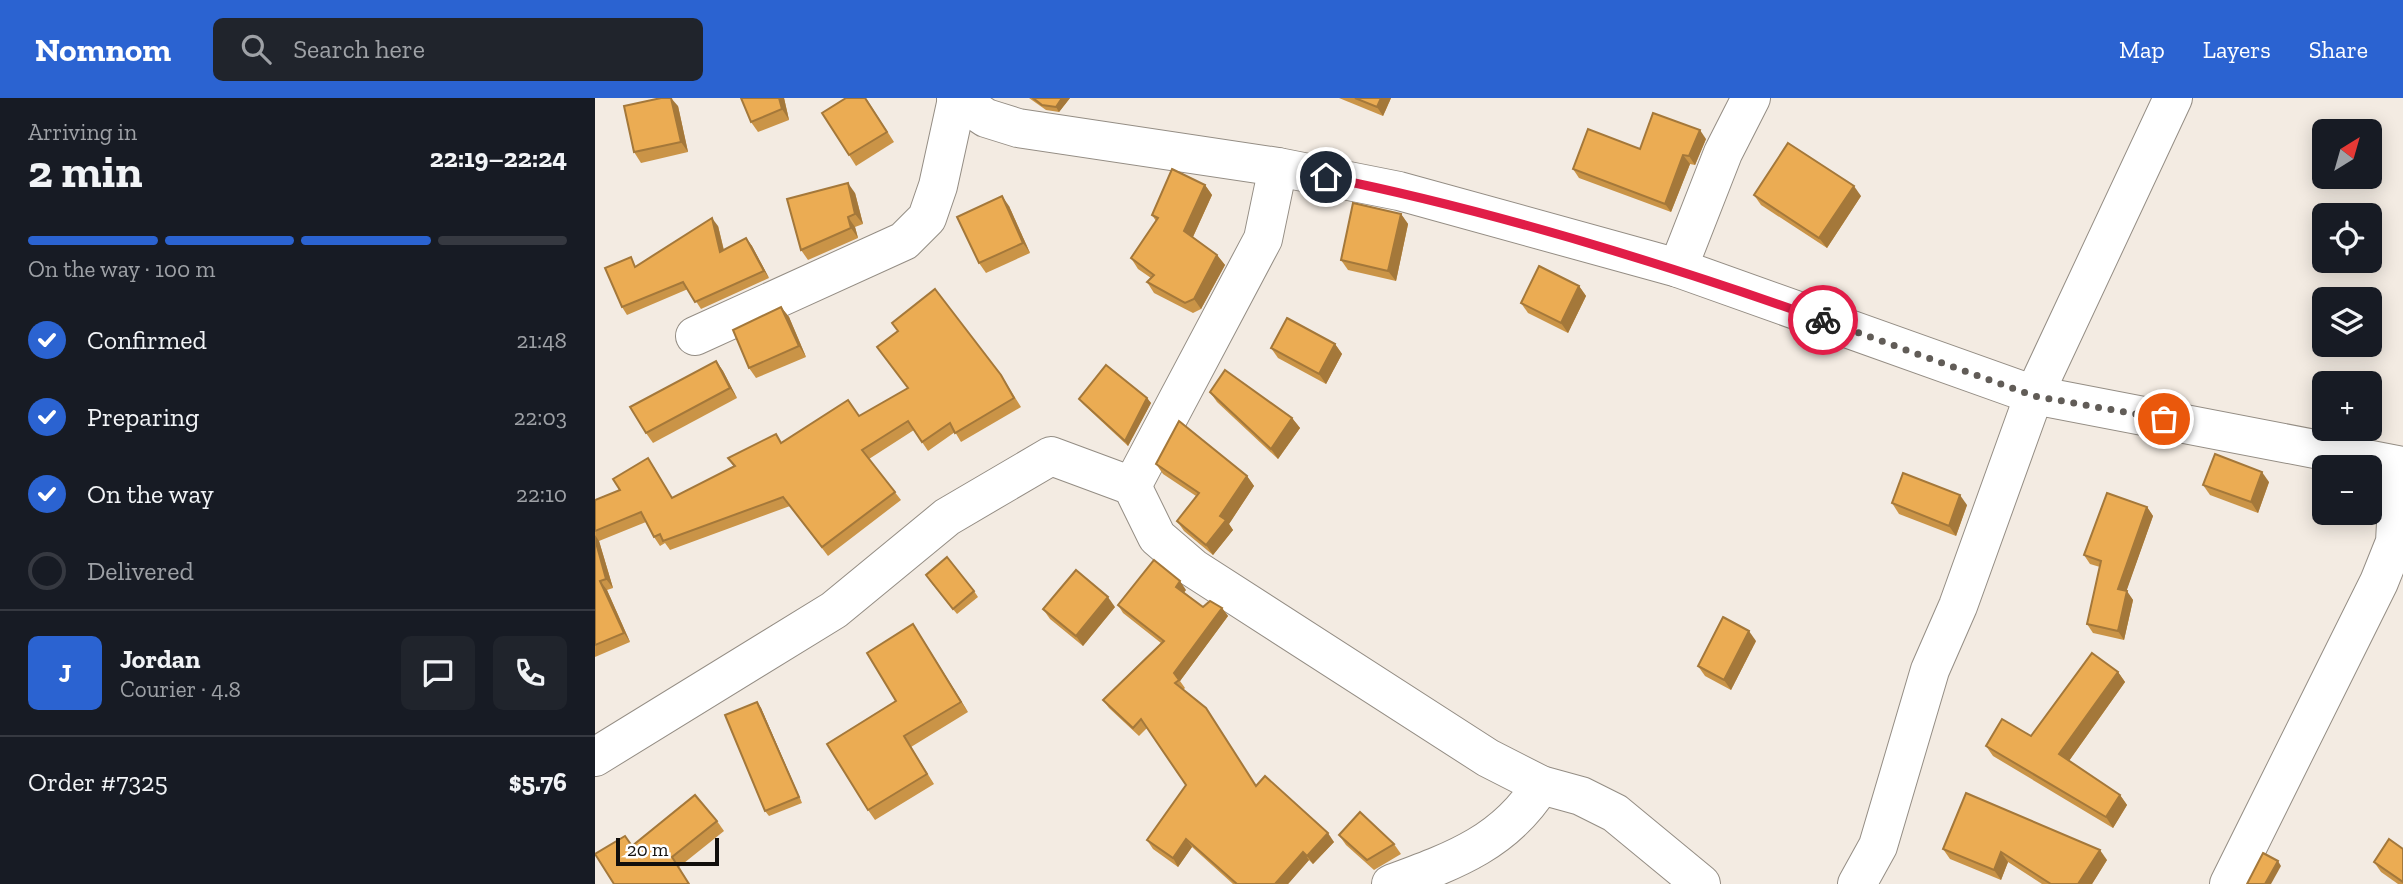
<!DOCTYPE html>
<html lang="en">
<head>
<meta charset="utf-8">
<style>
	:root { --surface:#171b24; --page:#20242c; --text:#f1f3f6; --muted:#9ea1a6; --line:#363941; --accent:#2b63d1 }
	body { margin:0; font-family:"Zilla Slab",serif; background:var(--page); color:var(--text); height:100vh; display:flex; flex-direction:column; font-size:26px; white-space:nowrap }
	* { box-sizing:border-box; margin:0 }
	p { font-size:23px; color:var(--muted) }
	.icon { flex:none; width:38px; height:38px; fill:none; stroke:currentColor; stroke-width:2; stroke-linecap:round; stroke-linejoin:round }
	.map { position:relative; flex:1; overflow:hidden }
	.details { display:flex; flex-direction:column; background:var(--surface); width:595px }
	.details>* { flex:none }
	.needle { width:46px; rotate:37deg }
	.tools { position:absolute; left:1717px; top:21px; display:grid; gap:14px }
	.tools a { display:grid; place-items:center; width:70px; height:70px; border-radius:10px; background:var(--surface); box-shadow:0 4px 18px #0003; font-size:35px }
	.scale { position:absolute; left:21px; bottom:18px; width:103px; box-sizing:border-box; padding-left:7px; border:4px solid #120f0c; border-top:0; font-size:19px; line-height:24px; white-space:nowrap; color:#120f0c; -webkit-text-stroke:5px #fff; paint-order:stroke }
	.pin { position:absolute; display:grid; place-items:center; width:60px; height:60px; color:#fff; margin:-30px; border:4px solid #fff; border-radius:50%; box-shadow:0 2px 7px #0007 }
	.courier { position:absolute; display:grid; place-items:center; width:70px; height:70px; margin:-35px; border:5px solid #e11d48; border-radius:50%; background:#fff; color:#222; box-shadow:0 2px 9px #0007 }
	.overview em { font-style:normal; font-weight:800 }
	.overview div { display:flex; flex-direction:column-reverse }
	.overview { display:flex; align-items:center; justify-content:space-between; height:119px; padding:0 28px }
	h1 { font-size:46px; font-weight:800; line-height:52px }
	.bar { display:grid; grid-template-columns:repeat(4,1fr); gap:10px 7px; align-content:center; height:84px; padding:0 28px }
	.bar i { height:9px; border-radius:5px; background:var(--line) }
	.bar .active { background:var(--accent) }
	.bar p { grid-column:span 4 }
	.line { display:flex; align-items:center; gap:18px; padding:0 28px; border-top:2px solid var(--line) }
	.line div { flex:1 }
	.round { display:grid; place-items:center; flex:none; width:74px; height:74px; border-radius:10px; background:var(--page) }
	ol { padding:0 28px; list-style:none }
	li { display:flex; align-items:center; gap:21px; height:77px }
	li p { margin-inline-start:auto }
	li .icon { padding:7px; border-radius:50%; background:var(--accent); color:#fff; stroke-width:4 }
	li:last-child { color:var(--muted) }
	li i { width:38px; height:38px; border:4px solid var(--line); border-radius:50% }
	header { display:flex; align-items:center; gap:42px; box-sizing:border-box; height:98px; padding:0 35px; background:var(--accent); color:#fff }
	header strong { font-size:33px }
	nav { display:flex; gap:38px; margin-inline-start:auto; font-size:24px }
	.search { width:490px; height:63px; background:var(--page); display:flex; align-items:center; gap:18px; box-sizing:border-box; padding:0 24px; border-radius:10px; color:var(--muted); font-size:26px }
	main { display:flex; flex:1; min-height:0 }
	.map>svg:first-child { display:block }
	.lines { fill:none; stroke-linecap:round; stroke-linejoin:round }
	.minor-casing { stroke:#948d84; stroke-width:40 }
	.minor { stroke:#fff; stroke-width:38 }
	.wall { fill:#ca9447 }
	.shaded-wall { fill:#a4783a }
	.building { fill:#ebac53; stroke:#a4783a; stroke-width:2 }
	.done { stroke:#615c57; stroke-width:7; stroke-dasharray:0 12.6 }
	.route { stroke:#e11d48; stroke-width:9 }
</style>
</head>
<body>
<header>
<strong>Nomnom</strong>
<div class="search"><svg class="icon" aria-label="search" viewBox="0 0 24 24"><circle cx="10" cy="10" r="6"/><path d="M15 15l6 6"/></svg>Search here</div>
<nav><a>Map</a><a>Layers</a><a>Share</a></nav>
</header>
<main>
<section class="details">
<div class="overview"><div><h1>2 min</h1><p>Arriving in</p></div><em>22:19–22:24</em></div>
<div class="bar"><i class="active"></i><i class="active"></i><i class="active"></i><i></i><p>On the way · 100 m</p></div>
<ol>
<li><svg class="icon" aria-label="check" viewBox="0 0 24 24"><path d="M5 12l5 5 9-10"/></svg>Confirmed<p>21:48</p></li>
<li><svg class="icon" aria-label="check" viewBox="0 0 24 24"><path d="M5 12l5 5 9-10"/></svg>Preparing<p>22:03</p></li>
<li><svg class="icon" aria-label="check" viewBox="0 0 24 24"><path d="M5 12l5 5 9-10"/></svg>On the way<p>22:10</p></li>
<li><i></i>Delivered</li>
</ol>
<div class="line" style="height:126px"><b class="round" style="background:var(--accent);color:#fff">J</b><div><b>Jordan</b><p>Courier · 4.8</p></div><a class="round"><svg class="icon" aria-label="chat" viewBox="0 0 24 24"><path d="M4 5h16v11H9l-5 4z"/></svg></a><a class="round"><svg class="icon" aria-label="phone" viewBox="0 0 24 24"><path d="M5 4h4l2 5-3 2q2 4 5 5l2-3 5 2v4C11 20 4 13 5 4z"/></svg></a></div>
<div class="line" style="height:91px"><div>Order #7325</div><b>$5.76</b></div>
</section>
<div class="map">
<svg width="1808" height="786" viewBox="0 0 1808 786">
	<rect width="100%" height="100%" fill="#f3ebe2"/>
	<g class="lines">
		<g class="minor-casing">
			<g id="minor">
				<path d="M 361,0 L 391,20 L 423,30 L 683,69 L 804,93 L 1083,170 L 1439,297 L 1808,368"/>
				<path d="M 1083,170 L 1128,55 L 1156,0"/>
				<path d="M 100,238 L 309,143 L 332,120 L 343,88 L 362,1"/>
				<path d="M 537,388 L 668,141 L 683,69"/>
				<path d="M 0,659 L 239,512 L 352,419 L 456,358 L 537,388 L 562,439 L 598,470 L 893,660 L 946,687 L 986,698 L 1020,715 L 1106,786"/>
				<path d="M 796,786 C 858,763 910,745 946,687"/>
				<path d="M 1262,786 L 1283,748 L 1335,572 L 1363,508 L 1439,297 L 1578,0"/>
				<path d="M 1634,786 L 1784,484 L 1800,444 L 1804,368"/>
			</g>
		</g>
		<use href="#minor" class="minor"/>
	</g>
	<g class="wall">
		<path d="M 146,0 L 189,0 L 194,22 L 163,34 L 156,24 Z"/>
		<path d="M 271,0 L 299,44 L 261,68 L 254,57 Z"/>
		<path d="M 434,0 L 475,0 L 464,14 L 451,12 Z"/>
		<path d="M 744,0 L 796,0 L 788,18 Z"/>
		<path d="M 83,8 L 93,54 L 46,65 L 39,54 Z"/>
		<path d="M 1111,41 L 1100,67 L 1095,66 L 1076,114 L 984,80 L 978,71 L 1045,51 Z"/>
		<path d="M 610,87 L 617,97 L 598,139 L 622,157 L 630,167 L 606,211 L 598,215 L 559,195 L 552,184 L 556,180 L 543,171 L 536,160 L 561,123 L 557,117 Z"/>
		<path d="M 260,95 L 268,126 L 260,129 L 263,140 L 213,162 L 206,152 Z"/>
		<path d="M 1159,97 L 1266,98 L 1232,150 L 1166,107 Z"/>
		<path d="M 414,108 L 435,155 L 391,175 L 384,165 Z"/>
		<path d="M 806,116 L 813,126 L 801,183 L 753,172 L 746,162 Z"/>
		<path d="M 123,128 L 129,152 L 151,140 L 157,148 L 174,180 L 106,211 L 93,191 L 32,217 L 27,209 L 42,168 Z"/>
		<path d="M 984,188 L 991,198 L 973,235 L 933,215 L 926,205 Z"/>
		<path d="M 186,209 L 194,219 L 211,259 L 161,280 L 154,270 Z"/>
		<path d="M 740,246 L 747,256 L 731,286 L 683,260 L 676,250 Z"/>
		<path d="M 121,263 L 128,273 L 142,300 L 58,345 L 51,335 Z"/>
		<path d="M 406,277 L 426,309 L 366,344 L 360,334 L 333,353 L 319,332 L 274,361 L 306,402 L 233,458 L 195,408 L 75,452 L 70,445 L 65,448 L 59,439 L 51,424 L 4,443 L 18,490 L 12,492 L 35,544 L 0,559 L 0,402 L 25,392 L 59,369 L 77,400 L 139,369 L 133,360 L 187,344 L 264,318 Z"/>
		<path d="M 615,294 L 697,320 L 705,330 L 683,361 L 622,304 Z"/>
		<path d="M 552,300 L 556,305 L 533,348 L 488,306 L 484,301 Z"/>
		<path d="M 561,366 L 652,378 L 659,388 L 634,426 L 638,432 L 618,457 L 589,433 L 582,423 L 601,398 L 568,376 Z"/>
		<path d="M 1674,384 L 1663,415 L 1615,397 L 1608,387 Z"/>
		<path d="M 1297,405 L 1372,407 L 1361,438 L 1304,416 Z"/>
		<path d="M 1552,409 L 1558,418 L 1531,493 L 1538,502 L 1529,542 L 1498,535 L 1492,526 L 1505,469 L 1495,466 L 1489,457 Z"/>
		<path d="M 334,482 L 379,493 L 383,499 L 362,516 Z"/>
		<path d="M 591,492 L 589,494 L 608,509 L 627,510 L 633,518 L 585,583 L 590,590 L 588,592 L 661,688 L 739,744 L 718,766 L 714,762 L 693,786 L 638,786 L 597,749 L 583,769 L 558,751 L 552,742 L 591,687 L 552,630 L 544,638 L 514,610 L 508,602 L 566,545 L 528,515 L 523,507 Z"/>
		<path d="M 520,509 L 488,548 L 455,521 L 448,511 Z"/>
		<path d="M 325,537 L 373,614 L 316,649 L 339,686 L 280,722 L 273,712 L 301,603 Z"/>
		<path d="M 1161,543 L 1136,592 L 1110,578 L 1103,568 Z"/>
		<path d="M 1523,574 L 1530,584 L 1474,663 L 1525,697 L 1532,707 L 1518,730 L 1398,658 L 1391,648 L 1436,638 Z"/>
		<path d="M 162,604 L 166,610 L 207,705 L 174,718 L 170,713 Z"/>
		<path d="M 122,723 L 129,733 L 84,769 L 19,786 L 37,748 Z"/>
		<path d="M 744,737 L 799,746 L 806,756 L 779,772 L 751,747 Z"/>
		<path d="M 1348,751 L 1512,762 L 1497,786 L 1447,786 L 1413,764 L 1406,782 L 1355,761 Z"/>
		<path d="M 1808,751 L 1808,786 L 1803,786 L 1786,774 L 1779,764 Z"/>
	</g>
	<g class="shaded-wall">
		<path d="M 76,0 L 83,8 L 93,54 L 86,44 Z"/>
		<path d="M 184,0 L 189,0 L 194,22 L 187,11 Z"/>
		<path d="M 467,0 L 475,0 L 464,14 L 461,9 Z"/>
		<path d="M 786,0 L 796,0 L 788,18 L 782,9 Z"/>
		<path d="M 1105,32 L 1111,41 L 1100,67 L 1094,58 Z"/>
		<path d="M 1088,57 L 1095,66 L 1076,114 L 1070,106 Z"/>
		<path d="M 253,85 L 260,95 L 268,126 L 260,116 Z"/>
		<path d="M 610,87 L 617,97 L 596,143 L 589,133 Z"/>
		<path d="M 1259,88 L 1266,98 L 1232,150 L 1224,140 Z"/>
		<path d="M 407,98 L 414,108 L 435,155 L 428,145 Z"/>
		<path d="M 806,116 L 813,126 L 801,183 L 793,173 Z"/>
		<path d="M 253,119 L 260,129 L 263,140 L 256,130 Z"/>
		<path d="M 117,120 L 123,128 L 131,162 L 125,154 Z"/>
		<path d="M 151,140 L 157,148 L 174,180 L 169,173 Z"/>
		<path d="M 622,157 L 630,167 L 606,211 L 599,201 Z"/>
		<path d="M 984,188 L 991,198 L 973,235 L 966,225 Z"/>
		<path d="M 186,209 L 194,219 L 211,259 L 204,248 Z"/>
		<path d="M 740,246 L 747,256 L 731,286 L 724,276 Z"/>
		<path d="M 121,263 L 128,273 L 142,300 L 135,290 Z"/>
		<path d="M 552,300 L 556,305 L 533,348 L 530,343 Z"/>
		<path d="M 697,320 L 705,330 L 683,361 L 676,351 Z"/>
		<path d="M 1667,374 L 1674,384 L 1663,415 L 1656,404 Z"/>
		<path d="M 652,378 L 659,388 L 634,426 L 638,432 L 618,457 L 611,447 L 625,418 Z"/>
		<path d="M 1365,397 L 1372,407 L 1361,438 L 1354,428 Z"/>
		<path d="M 1552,409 L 1558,418 L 1529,500 L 1523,491 Z"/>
		<path d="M 0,437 L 4,443 L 18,490 L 11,481 L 0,441 Z"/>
		<path d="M 5,483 L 12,492 L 35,544 L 29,535 Z"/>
		<path d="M 585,483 L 591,492 L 587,497 L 581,489 Z"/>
		<path d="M 1532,493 L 1538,502 L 1529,542 L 1523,533 Z"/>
		<path d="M 513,499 L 520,509 L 488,548 L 481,538 Z"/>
		<path d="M 627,510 L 633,518 L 585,583 L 579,575 Z"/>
		<path d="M 318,526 L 325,537 L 373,614 L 366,604 Z"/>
		<path d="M 1154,533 L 1161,543 L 1136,592 L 1129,582 Z"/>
		<path d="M 1523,574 L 1530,584 L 1471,667 L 1464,656 Z"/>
		<path d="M 162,604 L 166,610 L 207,705 L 204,699 Z"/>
		<path d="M 1525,697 L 1532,707 L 1518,730 L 1511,719 Z"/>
		<path d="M 733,735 L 739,744 L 718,766 L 712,758 Z"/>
		<path d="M 591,741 L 597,749 L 583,769 L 578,760 Z"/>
		<path d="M 1505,752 L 1512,762 L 1497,786 L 1483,786 Z"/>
		<path d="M 708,754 L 714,762 L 693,786 L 680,786 Z"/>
		<path d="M 1406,754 L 1413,764 L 1406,782 L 1399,772 Z"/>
		<path d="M 1683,763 L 1686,768 L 1676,786 L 1670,786 Z"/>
	</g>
	<g class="building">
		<path d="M 66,0 L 76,0 L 86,44 L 39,54 L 29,8 Z"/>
		<path d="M 146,0 L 184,0 L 187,11 L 156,24 Z"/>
		<path d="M 251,0 L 270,0 L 292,34 L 254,57 L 227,15 Z"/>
		<path d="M 438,0 L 467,0 L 461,9 L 447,7 Z"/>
		<path d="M 760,0 L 786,0 L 782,9 Z"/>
		<path d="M 1058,15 L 1105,32 L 1094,58 L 1088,57 L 1070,106 L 978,71 L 993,31 L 1045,51 Z"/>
		<path d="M 1193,45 L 1259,88 L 1224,140 L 1159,97 Z"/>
		<path d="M 577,71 L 610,87 L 589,133 L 622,157 L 599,201 L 590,205 L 552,184 L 559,177 L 536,160 L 563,120 L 557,117 Z"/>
		<path d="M 253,85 L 260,116 L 253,119 L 256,130 L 206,152 L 192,101 Z"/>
		<path d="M 407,98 L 428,145 L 384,165 L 362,119 Z"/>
		<path d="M 758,105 L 806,116 L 793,173 L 746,162 Z"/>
		<path d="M 117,120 L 125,154 L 151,140 L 169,173 L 100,204 L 88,184 L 27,209 L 10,170 L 36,159 L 40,169 Z"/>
		<path d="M 944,168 L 984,188 L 966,225 L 926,205 Z"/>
		<path d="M 340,191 L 406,277 L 419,300 L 360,335 L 355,325 L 327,344 L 313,323 L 267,352 L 300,394 L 227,449 L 188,399 L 68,443 L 65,436 L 59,439 L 46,414 L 0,433 L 0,402 L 25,392 L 18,381 L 53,360 L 77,400 L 140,368 L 133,360 L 181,336 L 186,345 L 253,302 L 264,318 L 313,290 L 282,249 L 303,233 L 297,225 Z"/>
		<path d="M 186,209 L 204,248 L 154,270 L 138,232 Z"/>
		<path d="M 692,220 L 740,246 L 724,276 L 676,250 Z"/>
		<path d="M 121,263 L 135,290 L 51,335 L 35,309 Z"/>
		<path d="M 511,267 L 552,300 L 530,343 L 484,301 Z"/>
		<path d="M 630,272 L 697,320 L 676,351 L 615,294 Z"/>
		<path d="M 584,323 L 652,378 L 625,418 L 631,422 L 611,447 L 582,423 L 604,395 L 561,366 Z"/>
		<path d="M 1620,356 L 1667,374 L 1656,404 L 1608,387 Z"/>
		<path d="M 1308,375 L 1365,397 L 1354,428 L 1297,405 Z"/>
		<path d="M 1512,395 L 1552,409 L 1523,491 L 1532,493 L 1523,533 L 1492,526 L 1506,463 L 1489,457 Z"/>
		<path d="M 0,441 L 11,481 L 5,483 L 29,535 L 0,547 Z"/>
		<path d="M 352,459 L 379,493 L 358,511 L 331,477 Z"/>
		<path d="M 559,462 L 585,483 L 581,489 L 608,509 L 615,503 L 627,510 L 579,575 L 584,582 L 580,585 L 611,610 L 661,688 L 670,678 L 733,735 L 712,758 L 708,754 L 680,786 L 642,786 L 591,741 L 578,760 L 552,742 L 591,687 L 546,621 L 538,630 L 508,602 L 569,543 L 523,507 Z"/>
		<path d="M 481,472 L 513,499 L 481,538 L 448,511 Z"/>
		<path d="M 1128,519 L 1154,533 L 1129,582 L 1103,568 Z"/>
		<path d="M 318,526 L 366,604 L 309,638 L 332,676 L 273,712 L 232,646 L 301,603 L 272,555 Z"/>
		<path d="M 1497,555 L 1523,574 L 1464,656 L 1525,697 L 1511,719 L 1391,648 L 1407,621 L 1436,638 Z"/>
		<path d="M 162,604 L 204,699 L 170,713 L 130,617 Z"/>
		<path d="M 1371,695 L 1505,752 L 1483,786 L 1456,786 L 1406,754 L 1399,772 L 1348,751 Z"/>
		<path d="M 100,697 L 122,723 L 77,759 L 94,786 L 19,786 L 0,756 L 30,738 L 37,748 Z"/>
		<path d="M 765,714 L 799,746 L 772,762 L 744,737 Z"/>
		<path d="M 1794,741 L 1808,751 L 1808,784 L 1779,764 Z"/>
		<path d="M 1668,755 L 1683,763 L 1670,786 L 1652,786 Z"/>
	</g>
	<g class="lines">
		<path class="done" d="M 1228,222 L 1439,298 L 1569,321"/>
		<path class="route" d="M 731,79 C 900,113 1065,164 1228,222"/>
	</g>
</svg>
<div class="tools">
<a><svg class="needle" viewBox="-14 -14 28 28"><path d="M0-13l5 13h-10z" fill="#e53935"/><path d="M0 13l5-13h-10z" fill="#9ea1a6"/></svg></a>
<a><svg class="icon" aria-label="locate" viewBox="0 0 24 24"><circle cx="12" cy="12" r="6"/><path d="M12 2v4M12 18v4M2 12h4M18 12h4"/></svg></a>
<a><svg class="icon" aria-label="layers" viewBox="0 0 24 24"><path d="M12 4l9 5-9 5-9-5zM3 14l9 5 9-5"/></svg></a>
<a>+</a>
<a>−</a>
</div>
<div class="scale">20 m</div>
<div class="pin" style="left:1569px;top:321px;background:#ea580c"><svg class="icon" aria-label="bag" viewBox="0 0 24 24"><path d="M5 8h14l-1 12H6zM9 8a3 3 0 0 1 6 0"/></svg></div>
<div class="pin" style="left:731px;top:79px;background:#1f2937"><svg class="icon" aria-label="home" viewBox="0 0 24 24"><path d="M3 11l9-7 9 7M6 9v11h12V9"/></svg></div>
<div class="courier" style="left:1228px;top:222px"><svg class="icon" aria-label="bike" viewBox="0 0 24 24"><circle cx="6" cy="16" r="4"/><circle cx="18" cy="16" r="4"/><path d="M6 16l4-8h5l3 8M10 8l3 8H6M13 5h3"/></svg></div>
</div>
</main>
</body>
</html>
